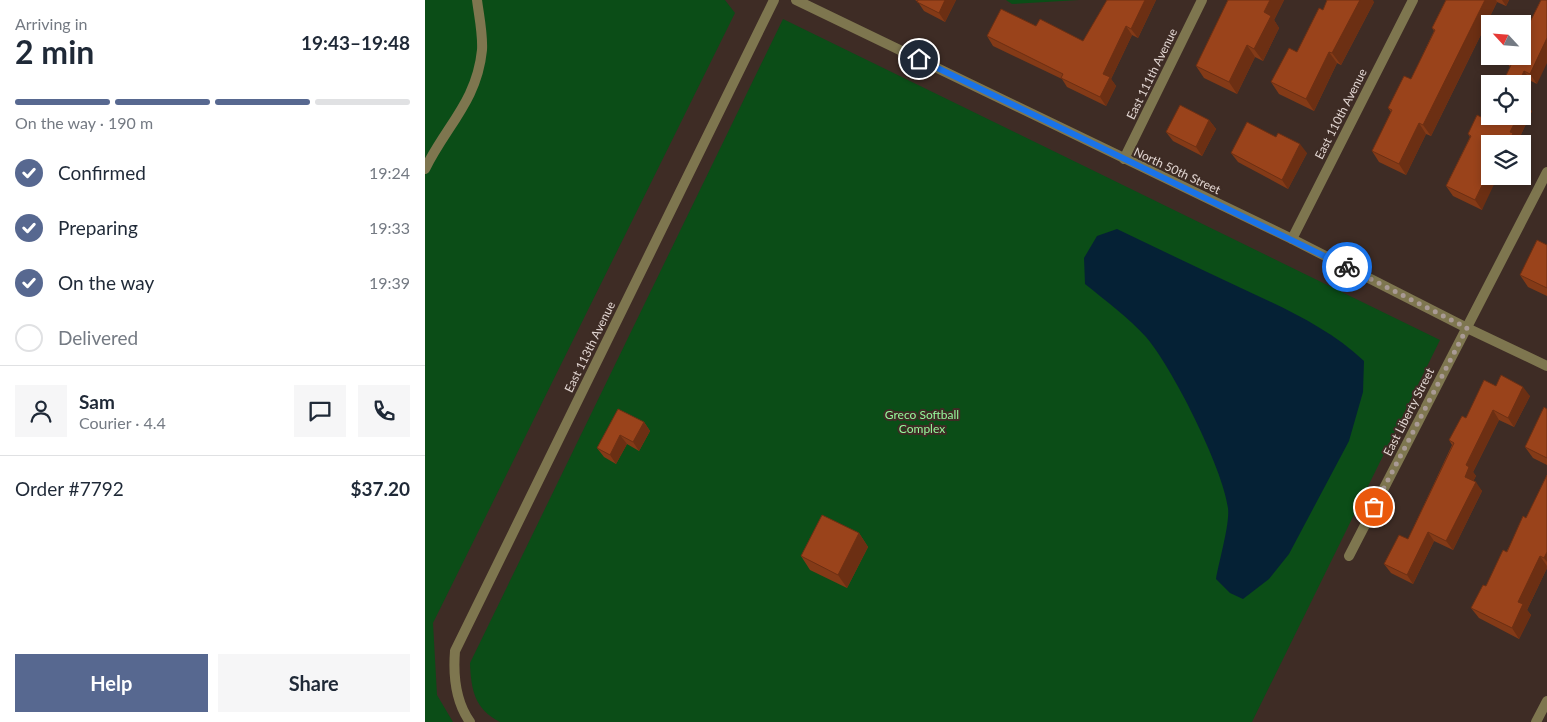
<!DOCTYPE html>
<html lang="en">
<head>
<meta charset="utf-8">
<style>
	:root { --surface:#fff; --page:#f6f6f7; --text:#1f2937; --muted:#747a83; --line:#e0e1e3; --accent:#576890 }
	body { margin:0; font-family:Lato,sans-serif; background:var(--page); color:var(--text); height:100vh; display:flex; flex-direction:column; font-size:19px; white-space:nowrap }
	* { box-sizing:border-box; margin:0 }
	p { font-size:16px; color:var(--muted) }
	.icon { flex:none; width:28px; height:28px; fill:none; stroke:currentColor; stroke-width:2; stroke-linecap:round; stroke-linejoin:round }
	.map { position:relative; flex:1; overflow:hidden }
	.drawer { display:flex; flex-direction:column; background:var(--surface); width:425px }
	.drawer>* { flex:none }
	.needle { width:32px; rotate:296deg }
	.controls { position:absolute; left:1056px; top:15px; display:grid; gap:10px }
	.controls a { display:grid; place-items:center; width:50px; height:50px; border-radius:0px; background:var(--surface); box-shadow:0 2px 8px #0003; font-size:25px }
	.pin { position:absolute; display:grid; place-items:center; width:42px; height:42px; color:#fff; margin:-21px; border:2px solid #fff; border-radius:50%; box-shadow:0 1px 5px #0007 }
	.courier { position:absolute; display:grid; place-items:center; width:50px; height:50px; margin:-25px; border:4px solid #1a73e8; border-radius:50%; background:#fff; color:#222; box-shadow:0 1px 6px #0007 }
	.headline em { font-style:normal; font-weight:700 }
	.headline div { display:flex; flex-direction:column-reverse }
	.headline { display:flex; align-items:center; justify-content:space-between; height:85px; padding:0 15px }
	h1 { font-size:32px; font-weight:700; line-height:38px }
	.bar { display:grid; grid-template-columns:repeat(4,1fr); gap:8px 5px; align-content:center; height:60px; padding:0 15px }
	.bar i { height:6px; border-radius:4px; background:var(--line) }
	.bar .on { background:var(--accent) }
	.bar p { grid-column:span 4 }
	.line { display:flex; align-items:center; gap:12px; padding:0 15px; border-top:1px solid var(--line) }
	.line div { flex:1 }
	.round { display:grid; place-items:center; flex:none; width:52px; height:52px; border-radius:0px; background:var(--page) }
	ol { padding:0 15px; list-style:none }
	li { display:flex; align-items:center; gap:15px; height:55px }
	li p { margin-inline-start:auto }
	li .icon { padding:5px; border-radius:50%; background:var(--accent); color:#fff; stroke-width:4 }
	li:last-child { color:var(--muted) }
	li i { width:28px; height:28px; border:2px solid var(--line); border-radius:50% }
	.action { display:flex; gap:10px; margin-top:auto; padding:10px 15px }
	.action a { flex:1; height:58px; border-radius:0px; background:var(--accent); color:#fff; font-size:20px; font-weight:700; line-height:58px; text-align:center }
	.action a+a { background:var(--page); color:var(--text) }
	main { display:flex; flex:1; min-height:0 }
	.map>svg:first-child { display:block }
	.green { fill:#0b4d17 }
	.water { fill:#052135 }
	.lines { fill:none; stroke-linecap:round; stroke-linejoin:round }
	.minor { stroke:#7e764f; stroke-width:10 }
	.tertiary { stroke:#7e764f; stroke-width:10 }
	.wall { fill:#843a17 }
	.shaded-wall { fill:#6c2f13 }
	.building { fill:#9a431b; stroke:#6c2f13 }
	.done { stroke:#a99a95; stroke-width:5; stroke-dasharray:0 9 }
	.route { stroke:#1a73e8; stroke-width:6 }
	.labels { text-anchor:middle; stroke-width:4; stroke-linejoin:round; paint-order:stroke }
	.street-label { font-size:12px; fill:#e2d6d2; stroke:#3e2c25 }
	.park-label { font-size:12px; fill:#96f99c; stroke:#3e2c25 }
</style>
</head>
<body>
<main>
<section class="drawer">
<div class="headline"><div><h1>2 min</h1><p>Arriving in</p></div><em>19:43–19:48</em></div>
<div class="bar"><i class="on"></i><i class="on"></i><i class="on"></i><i></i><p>On the way · 190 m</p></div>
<ol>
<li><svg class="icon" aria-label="check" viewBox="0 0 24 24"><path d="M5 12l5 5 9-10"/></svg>Confirmed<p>19:24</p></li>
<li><svg class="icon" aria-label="check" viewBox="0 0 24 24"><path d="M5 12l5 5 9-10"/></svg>Preparing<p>19:33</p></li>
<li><svg class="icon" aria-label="check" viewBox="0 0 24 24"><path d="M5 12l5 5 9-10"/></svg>On the way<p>19:39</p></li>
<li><i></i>Delivered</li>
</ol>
<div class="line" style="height:90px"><a class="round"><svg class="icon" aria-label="person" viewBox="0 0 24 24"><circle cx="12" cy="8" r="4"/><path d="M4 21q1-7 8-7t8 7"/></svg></a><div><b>Sam</b><p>Courier · 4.4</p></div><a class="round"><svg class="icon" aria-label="chat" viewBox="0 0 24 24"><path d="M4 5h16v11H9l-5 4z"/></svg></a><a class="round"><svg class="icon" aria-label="phone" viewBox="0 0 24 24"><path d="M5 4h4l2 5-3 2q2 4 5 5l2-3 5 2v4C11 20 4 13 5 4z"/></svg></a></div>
<div class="line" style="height:65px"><div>Order #7792</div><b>$37.20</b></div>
<div class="action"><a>Help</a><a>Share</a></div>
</section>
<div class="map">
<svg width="1122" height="722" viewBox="0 0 1122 722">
	<rect width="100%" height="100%" fill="#3e2c25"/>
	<g class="green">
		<path d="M 0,0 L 300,0 L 310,13 L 8,623 L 12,695 L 28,722 L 0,722 Z"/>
		<path d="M 581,0 L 654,0 L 587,4 Z"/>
		<path d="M 358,19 L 1015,340 L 827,722 L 75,722 C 49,709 46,689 45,663 Z"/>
	</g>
	<path class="water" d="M 692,229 C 733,249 774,268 816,288 C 859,308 904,328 939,361 L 938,392 L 924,441 L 864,554 L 844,579 L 818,599 L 805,593 L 791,579 C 794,561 805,524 803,508 C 798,468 747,367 721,337 C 703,317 681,301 660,284 L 659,258 L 672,236 Z"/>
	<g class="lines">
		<g class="minor">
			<path d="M 699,159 L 777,0"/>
			<path d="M 0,169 C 21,126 52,101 57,50 C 58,34 54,16 52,0"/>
			<path d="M 867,239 L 988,0"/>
			<path d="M 924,556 L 1122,172"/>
			<path d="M 45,722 C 30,701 28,676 30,651 L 349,0"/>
			<path d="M 1111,722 L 1122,701"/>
		</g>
		<path class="tertiary" d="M 371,0 L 867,239 L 1042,328 L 1122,366"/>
	</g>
	<g class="wall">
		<path d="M 490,0 L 531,0 L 520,22 L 499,11 L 493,2 Z"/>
		<path d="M 682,0 L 731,0 L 713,38 L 707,35 L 686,79 L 691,86 L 681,106 L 642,87 L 637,79 L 568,46 L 562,36 L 611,26 L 658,41 Z"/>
		<path d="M 803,0 L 859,0 L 849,20 L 854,28 L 838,61 L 830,57 L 812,94 L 779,78 L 771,66 Z"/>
		<path d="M 1021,0 L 1084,0 L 1081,6 L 1072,2 L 1006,136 L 1001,134 L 981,175 L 954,162 L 947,151 L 966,112 L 963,108 L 986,79 L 1009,31 L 1007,28 Z"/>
		<path d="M 949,2 L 916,65 L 912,63 L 889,111 L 854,94 L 846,82 L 872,52 L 898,10 Z"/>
		<path d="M 1098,56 L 1112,84 L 1106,81 L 1098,98 L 1098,84 L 1082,63 Z"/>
		<path d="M 1107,111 L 1093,141 L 1095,143 L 1065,144 L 1057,210 L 1028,196 L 1021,186 L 1045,137 L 1043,134 L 1060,119 Z"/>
		<path d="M 784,120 L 791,129 L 777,156 L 748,141 L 741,132 Z"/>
		<path d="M 806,153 L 882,153 L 863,189 L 813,162 Z"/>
		<path d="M 1122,245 L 1122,296 L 1103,287 L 1095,275 Z"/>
		<path d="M 1071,386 L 1105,396 L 1089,427 L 1074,420 L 1048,472 L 1051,476 L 1048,481 L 1057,491 L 1028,550 L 1009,541 L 988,584 L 966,573 L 959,564 L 983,539 L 1027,445 L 1024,440 L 1041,418 Z"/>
		<path d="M 1122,409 L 1122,465 L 1108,458 L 1100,447 Z"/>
		<path d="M 219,422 L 225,431 L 214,451 L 202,444 L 191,464 L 179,457 L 172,448 Z"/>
		<path d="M 1122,475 L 1122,568 L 1102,610 L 1106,615 L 1094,639 L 1054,618 L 1046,608 L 1061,586 L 1101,518 Z"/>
		<path d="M 434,533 L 443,547 L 422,588 L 385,570 L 376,556 Z"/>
	</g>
	<g class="shaded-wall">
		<path d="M 520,0 L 531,0 L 520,22 L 514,13 Z"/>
		<path d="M 720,0 L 731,0 L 713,38 L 706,29 Z"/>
		<path d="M 845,0 L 859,0 L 849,20 L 854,28 L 838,61 L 829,49 L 839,12 Z"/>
		<path d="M 935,0 L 948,0 L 949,2 L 916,65 L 907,53 Z"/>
		<path d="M 1060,0 L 1071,0 L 1072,2 L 1006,136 L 998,125 Z"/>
		<path d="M 1077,0 L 1084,0 L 1081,6 Z"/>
		<path d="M 701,26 L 707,35 L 686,79 L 691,86 L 681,106 L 675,97 L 678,74 Z"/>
		<path d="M 1122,38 L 1122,63 L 1112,84 L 1105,74 Z"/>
		<path d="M 822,45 L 830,57 L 812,94 L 804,82 Z"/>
		<path d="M 904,52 L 912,63 L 889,111 L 881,99 Z"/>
		<path d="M 1099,71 L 1106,81 L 1098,98 L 1098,84 L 1093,84 Z"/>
		<path d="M 1100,101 L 1107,111 L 1093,141 L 1095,143 L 1083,144 L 1085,132 L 1093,116 L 1098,116 L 1098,107 Z"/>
		<path d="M 784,120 L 791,129 L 777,156 L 771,147 Z"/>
		<path d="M 994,123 L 1001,134 L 981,175 L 974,164 Z"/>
		<path d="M 875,144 L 882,153 L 863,189 L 857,180 Z"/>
		<path d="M 1065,169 L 1065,176 L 1073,176 L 1057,210 L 1050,200 Z"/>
		<path d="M 1098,387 L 1105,396 L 1089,427 L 1083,418 Z"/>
		<path d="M 1068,410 L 1074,420 L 1048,472 L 1051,476 L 1046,486 L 1040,477 L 1041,465 Z"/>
		<path d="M 219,422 L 225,431 L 214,451 L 208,442 Z"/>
		<path d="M 195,435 L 202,444 L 191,464 L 185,455 Z"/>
		<path d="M 1051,482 L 1057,491 L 1028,550 L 1021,541 Z"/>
		<path d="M 1003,532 L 1009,541 L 988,584 L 982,575 Z"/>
		<path d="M 434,533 L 443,547 L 422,588 L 413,575 Z"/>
		<path d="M 1122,552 L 1122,562 L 1119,558 Z"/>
		<path d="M 1115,556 L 1122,566 L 1122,568 L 1102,610 L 1106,615 L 1094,639 L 1087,628 L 1093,602 Z"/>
	</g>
	<g class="building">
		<path d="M 493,0 L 520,0 L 514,13 L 492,2 Z"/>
		<path d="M 682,0 L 720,0 L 706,29 L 701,26 L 678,74 L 685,77 L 675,97 L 636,78 L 638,74 L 562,36 L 576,9 L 611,26 L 615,19 L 658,41 Z"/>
		<path d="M 803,0 L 845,0 L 839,12 L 846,16 L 829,49 L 822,45 L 804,82 L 771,66 Z"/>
		<path d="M 902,0 L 935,0 L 907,53 L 904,52 L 881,99 L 846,82 L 864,48 L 872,52 L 894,8 L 898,10 Z"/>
		<path d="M 1021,0 L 1060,0 L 998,125 L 994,123 L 974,164 L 947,151 L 967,110 L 963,108 L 979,76 L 986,79 L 1010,30 L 1007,28 Z"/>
		<path d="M 1116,0 L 1122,0 L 1122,38 L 1105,74 L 1099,71 L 1093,84 L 1077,84 L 1086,65 L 1082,63 L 1085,56 L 1098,56 L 1098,33 L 1099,34 Z"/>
		<path d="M 1098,100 L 1100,101 L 1098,107 Z"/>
		<path d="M 755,105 L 784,120 L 771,147 L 741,132 Z"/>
		<path d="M 1065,109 L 1065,116 L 1093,116 L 1085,132 L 1088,133 L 1083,144 L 1065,144 L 1065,169 L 1050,200 L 1021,186 L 1046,136 L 1043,134 L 1052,115 L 1060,119 Z"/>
		<path d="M 822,122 L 851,137 L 853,133 L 875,144 L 857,180 L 806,153 Z"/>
		<path d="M 1112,240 L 1122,245 L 1122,288 L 1095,275 Z"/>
		<path d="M 1076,375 L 1098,387 L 1083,418 L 1068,410 L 1041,465 L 1044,467 L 1040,477 L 1051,482 L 1021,541 L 1003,532 L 982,575 L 959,564 L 974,535 L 983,539 L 1029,443 L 1024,440 L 1037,416 L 1041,418 L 1059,380 L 1071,386 Z"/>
		<path d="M 1119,407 L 1122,409 L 1122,458 L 1100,447 Z"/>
		<path d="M 193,409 L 219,422 L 208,442 L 195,435 L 185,455 L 172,448 Z"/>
		<path d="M 1122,475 L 1122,552 L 1119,558 L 1115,556 L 1093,602 L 1098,604 L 1087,628 L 1046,608 L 1058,585 L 1061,586 L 1078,550 L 1082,552 L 1098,516 L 1101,518 Z"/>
		<path d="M 397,515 L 434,533 L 413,575 L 376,556 Z"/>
	</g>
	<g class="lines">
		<path class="done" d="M 922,267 L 1042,328 L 949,507"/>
		<path class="route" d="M 494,59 L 922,267"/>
	</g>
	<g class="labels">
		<g class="street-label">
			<text transform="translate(727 74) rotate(-64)" y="4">East 111th Avenue</text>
			<text transform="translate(916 114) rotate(-63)" y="4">East 110th Avenue</text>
			<text transform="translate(752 171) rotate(25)" y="4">North 50th Street</text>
			<text transform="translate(165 347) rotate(-64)" y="4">East 113th Avenue</text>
			<text transform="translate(984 412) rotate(-63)" y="4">East Liberty Street</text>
		</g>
		<g class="park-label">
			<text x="497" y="419">Greco Softball<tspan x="497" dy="14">Complex</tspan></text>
		</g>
	</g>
</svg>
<div class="controls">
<a><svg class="needle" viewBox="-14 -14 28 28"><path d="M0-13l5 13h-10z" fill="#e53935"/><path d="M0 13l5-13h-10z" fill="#747a83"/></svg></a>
<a><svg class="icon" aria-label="locate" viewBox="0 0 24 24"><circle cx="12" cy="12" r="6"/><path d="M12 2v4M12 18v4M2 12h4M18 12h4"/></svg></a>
<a><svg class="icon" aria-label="layers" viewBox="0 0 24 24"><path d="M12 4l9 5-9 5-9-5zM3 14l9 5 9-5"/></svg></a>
</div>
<div class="pin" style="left:949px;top:507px;background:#ea580c"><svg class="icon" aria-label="bag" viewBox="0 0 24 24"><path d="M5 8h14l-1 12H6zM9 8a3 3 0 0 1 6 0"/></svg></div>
<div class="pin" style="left:494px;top:59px;background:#1f2937"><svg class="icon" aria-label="home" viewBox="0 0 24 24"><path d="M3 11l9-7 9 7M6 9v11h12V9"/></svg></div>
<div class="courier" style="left:922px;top:267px"><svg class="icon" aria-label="bike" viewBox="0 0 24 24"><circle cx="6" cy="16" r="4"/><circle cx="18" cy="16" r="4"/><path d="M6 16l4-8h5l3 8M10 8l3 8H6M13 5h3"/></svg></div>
</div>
</main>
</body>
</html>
